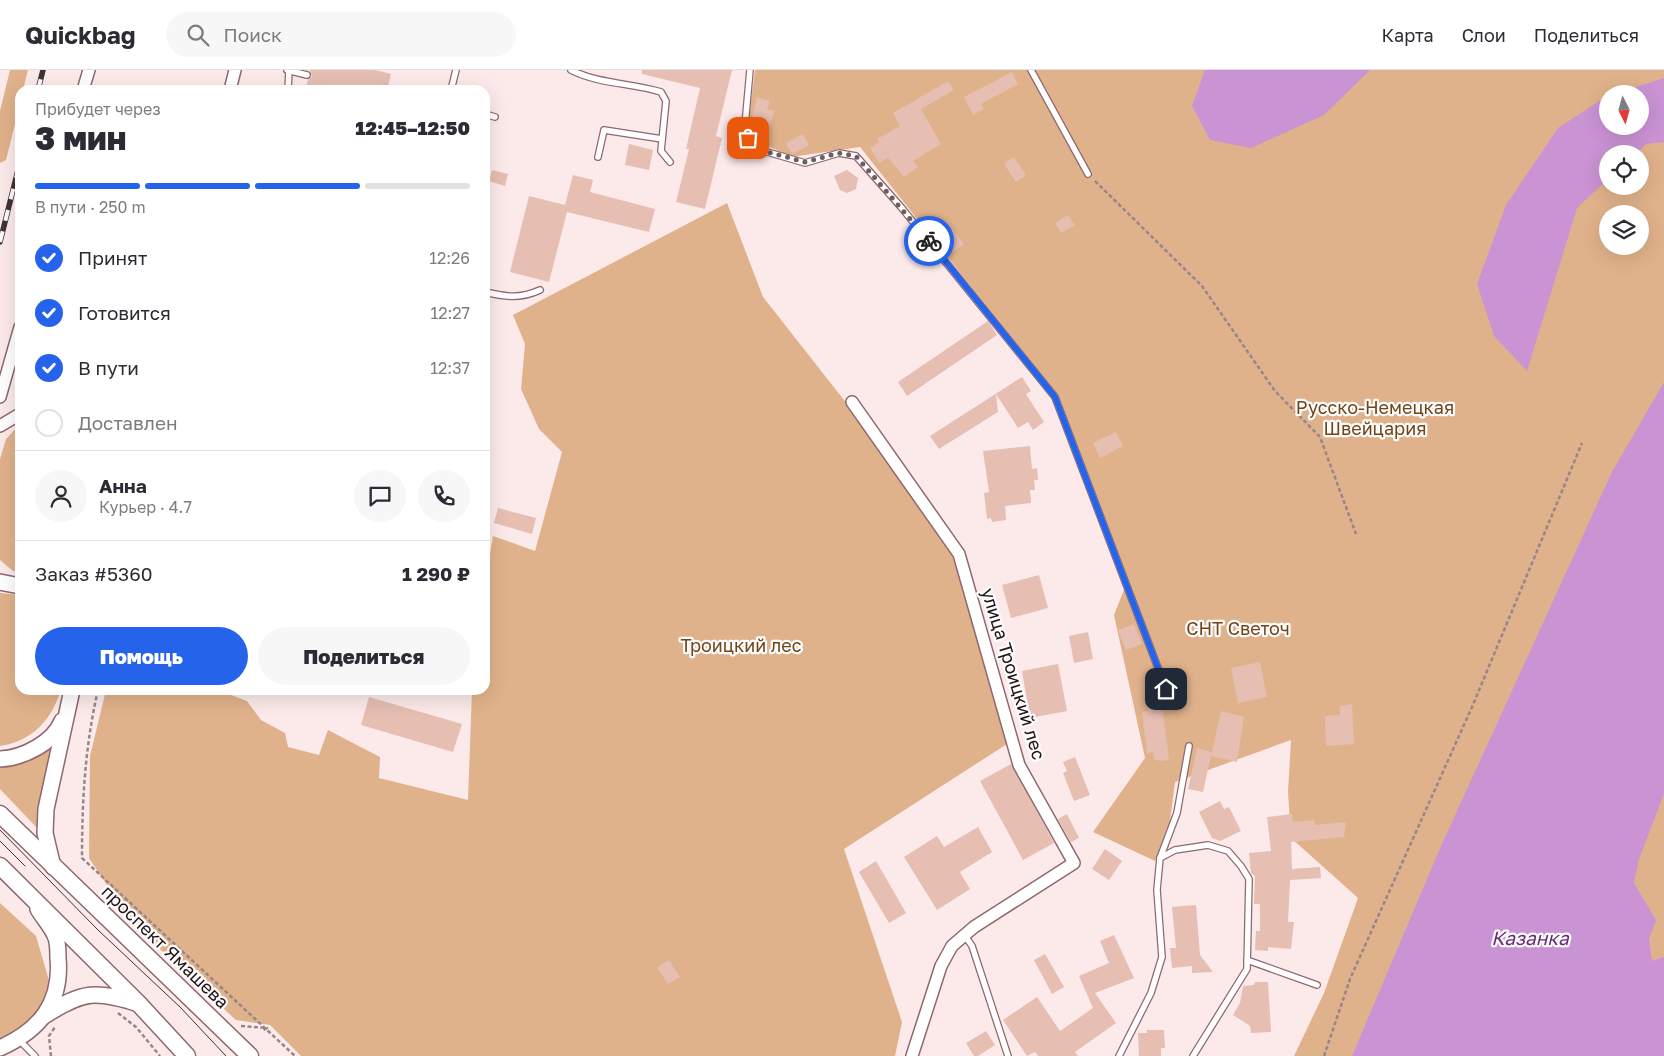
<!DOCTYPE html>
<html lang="ru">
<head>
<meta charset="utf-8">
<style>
	:root { --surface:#fff; --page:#f7f7f7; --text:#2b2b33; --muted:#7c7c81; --line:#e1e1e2; --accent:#2563eb }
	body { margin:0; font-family:"Golos Text",sans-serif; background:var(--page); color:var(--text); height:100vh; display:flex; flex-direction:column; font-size:19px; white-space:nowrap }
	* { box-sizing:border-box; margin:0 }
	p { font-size:16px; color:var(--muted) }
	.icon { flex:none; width:28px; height:28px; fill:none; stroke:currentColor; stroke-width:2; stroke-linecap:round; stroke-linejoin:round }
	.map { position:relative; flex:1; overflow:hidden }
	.sheet { position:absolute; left:15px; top:15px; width:475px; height:610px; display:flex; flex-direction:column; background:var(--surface); border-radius:15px; box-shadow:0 5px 20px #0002 }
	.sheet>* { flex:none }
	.needle { width:32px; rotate:174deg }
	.buttons { position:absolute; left:1599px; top:15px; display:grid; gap:10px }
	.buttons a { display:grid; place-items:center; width:50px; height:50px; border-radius:50%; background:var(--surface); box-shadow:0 5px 20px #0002; font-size:25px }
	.pin { position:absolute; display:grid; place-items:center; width:42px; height:42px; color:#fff; margin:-21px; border-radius:10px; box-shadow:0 2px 8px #0006 }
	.courier { position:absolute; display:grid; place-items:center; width:50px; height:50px; margin:-25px; border:4px solid #2563eb; border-radius:50%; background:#fff; color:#222; box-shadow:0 1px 6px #0007 }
	.headline em { font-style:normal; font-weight:800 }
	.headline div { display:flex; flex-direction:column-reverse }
	.headline { display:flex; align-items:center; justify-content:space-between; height:85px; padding:0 20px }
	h1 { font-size:32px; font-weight:800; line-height:38px }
	.bar { display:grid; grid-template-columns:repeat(4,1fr); gap:8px 5px; align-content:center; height:60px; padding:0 20px }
	.bar i { height:6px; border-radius:4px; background:var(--line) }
	.bar .active { background:var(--accent) }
	.bar p { grid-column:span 4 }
	.line { display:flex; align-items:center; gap:12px; padding:0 20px; border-top:1px solid var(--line) }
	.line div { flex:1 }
	.round { display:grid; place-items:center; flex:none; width:52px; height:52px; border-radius:26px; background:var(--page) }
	ol { padding:0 20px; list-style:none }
	li { display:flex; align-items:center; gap:15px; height:55px }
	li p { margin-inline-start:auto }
	li .icon { padding:5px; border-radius:50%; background:var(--accent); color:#fff; stroke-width:4 }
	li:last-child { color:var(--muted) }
	li i { width:28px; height:28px; border:2px solid var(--line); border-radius:50% }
	.primary-button { display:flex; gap:10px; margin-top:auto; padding:10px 20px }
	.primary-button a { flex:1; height:58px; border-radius:30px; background:var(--accent); color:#fff; font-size:20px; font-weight:800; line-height:58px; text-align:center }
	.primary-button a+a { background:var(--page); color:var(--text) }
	header { display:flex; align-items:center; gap:30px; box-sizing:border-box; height:70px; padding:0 25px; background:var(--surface); border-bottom:1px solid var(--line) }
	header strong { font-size:24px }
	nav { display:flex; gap:28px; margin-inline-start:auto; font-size:18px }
	.search { width:350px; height:45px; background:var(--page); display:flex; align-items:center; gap:12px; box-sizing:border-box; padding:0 18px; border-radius:28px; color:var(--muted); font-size:19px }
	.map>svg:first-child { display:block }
	.green { fill:#e0b28b; fill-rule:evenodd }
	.water { fill:#ca93d3 }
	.building { fill:#e6beb2 }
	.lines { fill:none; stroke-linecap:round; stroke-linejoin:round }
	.lane-casing { stroke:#8e686c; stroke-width:8 }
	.street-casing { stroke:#8e686c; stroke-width:14 }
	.secondary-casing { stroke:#8e686c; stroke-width:18 }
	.primary-casing { stroke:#8e686c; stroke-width:19 }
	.path { stroke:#978688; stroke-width:2.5; stroke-dasharray:4 2.5; stroke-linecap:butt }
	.lane { stroke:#fff; stroke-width:5.5 }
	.street { stroke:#fff; stroke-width:11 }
	.secondary { stroke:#fff; stroke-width:15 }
	.primary { stroke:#fff; stroke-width:16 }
	.tram { stroke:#413234; stroke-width:1 }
	.rail-casing { stroke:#413234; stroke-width:5.5 }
	.rail { stroke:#fcfcfc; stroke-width:4; stroke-dasharray:11; stroke-linecap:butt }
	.done { stroke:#6e5e5f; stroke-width:5; stroke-dasharray:0 9 }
	.route { stroke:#2563eb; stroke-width:6 }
	.labels { text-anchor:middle; stroke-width:4.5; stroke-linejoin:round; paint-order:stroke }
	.park-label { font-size:18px; fill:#704519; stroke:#fcfcfc }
	.street-label { font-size:18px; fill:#211214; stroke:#fcfcfc }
	.water-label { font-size:19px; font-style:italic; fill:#6b2976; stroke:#fcfcfc }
</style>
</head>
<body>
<header>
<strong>Quickbag</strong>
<div class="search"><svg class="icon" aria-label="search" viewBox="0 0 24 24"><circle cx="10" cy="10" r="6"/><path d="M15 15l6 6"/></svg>Поиск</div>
<nav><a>Карта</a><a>Слои</a><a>Поделиться</a></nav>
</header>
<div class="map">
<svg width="1664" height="986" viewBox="0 0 1664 986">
	<rect width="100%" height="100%" fill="#fceaeb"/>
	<g class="green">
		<path d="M 10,0 L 28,0 L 23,20 L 20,20 L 20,34 L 6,90 L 0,93 L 0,41 Z"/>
		<path d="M 755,0 L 1664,0 L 1664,986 L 1294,986 L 1324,923 L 1358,828 L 1291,768 L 1288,722 L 1291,670 L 1175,712 L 1170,751 L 1155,791 L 1093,762 L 1145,688 L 1114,545 L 1127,512 L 1060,329 L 860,77 L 791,87 L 762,73 L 748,56 ZM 1608,24 L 1640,24 L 1640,56 L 1608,56 ZM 1608,84 L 1640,84 L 1640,116 L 1608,116 ZM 1608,144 L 1640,144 L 1640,176 L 1608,176 Z"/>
		<path d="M 727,133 L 763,227 L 844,330 L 952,483 L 1007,674 L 844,779 L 902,952 L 895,986 L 301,986 L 270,955 L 236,950 L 180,899 L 129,848 L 89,788 L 90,686 L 106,620 L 218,620 L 247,631 L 261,650 L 285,663 L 288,677 L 319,685 L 328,660 L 380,687 L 379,708 L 468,730 L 472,620 L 485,620 L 485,513 L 493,466 L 535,481 L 562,382 L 539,359 L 521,319 L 525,274 L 513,245 Z"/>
		<path d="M 20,354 L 20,502 L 13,501 L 0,490 L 0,389 L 6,369 Z"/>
		<path d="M 0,523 L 20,525 L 20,620 L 61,620 C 51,651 32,671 0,676 Z"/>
		<path d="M 57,668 L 41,726 L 37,758 L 0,719 L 0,693 Z"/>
		<path d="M 0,833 L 36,866 L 50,914 L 40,939 L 19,961 L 0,968 Z"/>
	</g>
	<g class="water">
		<path d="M 1205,0 L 1370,0 L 1324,45 L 1251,78 L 1210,70 L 1192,36 Z"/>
		<path d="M 1664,8 L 1664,72 L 1646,74 L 1636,84 L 1608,84 L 1607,110 L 1577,138 L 1527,301 L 1494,266 L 1477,214 L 1506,135 L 1558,58 L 1607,26 L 1608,56 L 1640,56 L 1640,24 L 1614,24 Z"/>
		<path d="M 1664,312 L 1664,724 L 1639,789 L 1634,813 L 1656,850 L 1649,869 L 1652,891 L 1664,887 L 1664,986 L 1352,986 L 1441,776 L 1612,402 Z"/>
	</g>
	<g class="building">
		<path d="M 310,0 L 375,0 L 391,4 L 387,20 L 305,20 L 308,10 L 312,6 Z"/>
		<path d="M 642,0 L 732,0 L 716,66 L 722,68 L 705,139 L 676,132 L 689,79 L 686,79 L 700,18 L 642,4 Z"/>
		<path d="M 1012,2 L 1018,14 L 981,34 L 984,39 L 973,45 L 964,27 Z"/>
		<path d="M 948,11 L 954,20 L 921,39 L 941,74 L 913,91 L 918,97 L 904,107 L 888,88 L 879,93 L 870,78 L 879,72 L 877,69 L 900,56 L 893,43 Z"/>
		<path d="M 757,27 L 770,31 L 767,39 L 774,41 L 768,62 L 750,56 Z"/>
		<path d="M 803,64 L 809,75 L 792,84 L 786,73 Z"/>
		<path d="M 629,74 L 653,80 L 649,100 L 625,95 Z"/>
		<path d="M 1014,87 L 1026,105 L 1016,112 L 1004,94 Z"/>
		<path d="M 492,100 L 508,104 L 505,116 L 489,111 Z"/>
		<path d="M 847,100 L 858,108 L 856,119 L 847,123 L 840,120 L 834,106 Z"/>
		<path d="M 573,105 L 593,110 L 590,122 L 655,139 L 649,162 L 567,142 L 549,212 L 510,202 L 529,126 L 565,135 Z"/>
		<path d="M 1068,145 L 1075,155 L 1061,163 L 1055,153 Z"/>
		<path d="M 947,151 L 964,174 L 953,182 L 935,160 Z"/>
		<path d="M 988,251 L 997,265 L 907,326 L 898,312 Z"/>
		<path d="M 1022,307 L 1031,321 L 1026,324 L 1044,352 L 1033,360 L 1028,352 L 1018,358 L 996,324 L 998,342 L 939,379 L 930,366 Z"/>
		<path d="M 1116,362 L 1123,376 L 1100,388 L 1093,373 Z"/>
		<path d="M 1030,376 L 1032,399 L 1037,398 L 1038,410 L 1034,410 L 1035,420 L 1030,420 L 1031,433 L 1005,436 L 1006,450 L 992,452 L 991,448 L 987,449 L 984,423 L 989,422 L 983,381 Z"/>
		<path d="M 498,438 L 536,448 L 532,464 L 494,453 Z"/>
		<path d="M 1039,505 L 1048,538 L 1011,548 L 1002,515 Z"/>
		<path d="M 1134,554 L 1142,574 L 1126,580 L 1118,560 Z"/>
		<path d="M 1088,562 L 1093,589 L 1074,593 L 1069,566 Z"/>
		<path d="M 1260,592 L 1267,627 L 1238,633 L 1231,598 Z"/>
		<path d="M 1058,594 L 1067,641 L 1030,648 L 1022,601 Z"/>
		<path d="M 369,627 L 462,654 L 453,682 L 361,655 Z"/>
		<path d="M 1162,634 L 1169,690 L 1160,691 L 1154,689 L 1153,682 L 1147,683 L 1142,642 L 1148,641 L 1147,636 Z"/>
		<path d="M 1352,634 L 1354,674 L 1326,676 L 1325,646 L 1340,645 L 1340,636 Z"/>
		<path d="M 1221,641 L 1244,647 L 1237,692 L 1211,686 L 1203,722 L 1188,719 L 1197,678 L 1212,682 Z"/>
		<path d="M 1075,687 L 1090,725 L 1074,731 L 1063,703 L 1067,701 L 1063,692 Z"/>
		<path d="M 1011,694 L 1054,773 L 1023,790 L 980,711 Z"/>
		<path d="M 1220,731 L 1224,739 L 1229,737 L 1241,761 L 1220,771 L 1212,768 L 1199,742 Z"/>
		<path d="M 1067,744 L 1079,768 L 1071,772 L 1058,749 Z"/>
		<path d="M 1292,744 L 1293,752 L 1314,750 L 1315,755 L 1346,752 L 1344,767 L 1291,772 L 1292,799 L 1320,797 L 1321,808 L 1290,810 L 1288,852 L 1294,852 L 1291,879 L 1268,877 L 1268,881 L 1255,880 L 1256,861 L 1260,861 L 1260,834 L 1254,834 L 1255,806 L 1251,803 L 1249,783 L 1271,781 L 1267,747 Z"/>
		<path d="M 978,757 L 992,782 L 960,802 L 970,819 L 937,840 L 904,787 L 937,766 L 944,777 Z"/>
		<path d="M 1105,779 L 1122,791 L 1109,810 L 1092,799 Z"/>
		<path d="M 876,791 L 906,843 L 889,853 L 859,802 Z"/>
		<path d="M 1196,835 L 1200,885 L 1213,902 L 1192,903 L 1192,896 L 1172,898 L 1170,878 L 1176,878 L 1172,837 Z"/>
		<path d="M 1114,865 L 1134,908 L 1095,923 L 1116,953 L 1075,982 L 1078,986 L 1038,986 L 1035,982 L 1027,986 L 1003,950 L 1037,927 L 1060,961 L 1093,938 L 1079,906 L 1109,893 L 1100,871 Z"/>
		<path d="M 1045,884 L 1064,917 L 1052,924 L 1034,890 Z"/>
		<path d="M 669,890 L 680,907 L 668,914 L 657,897 Z"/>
		<path d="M 1255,912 L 1268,912 L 1271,962 L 1251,963 L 1250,956 L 1233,945 L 1240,933 L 1243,916 L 1254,915 Z"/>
		<path d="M 1147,960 L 1164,960 L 1165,978 L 1161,978 L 1161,986 L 1139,986 L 1138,963 L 1147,963 Z"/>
		<path d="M 986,961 L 995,975 L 978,986 L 974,986 L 966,973 Z"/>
	</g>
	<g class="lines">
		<g class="lane-casing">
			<g id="lane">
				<path d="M 287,0 L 307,5"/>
				<path d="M 571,0 C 598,14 632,13 661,22 L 666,31 L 661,81 L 670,92"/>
				<path d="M 750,0 L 745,55 L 748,68 L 764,81 L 805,93 L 839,83 L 856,86 L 901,137 L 1055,327 L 1166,619"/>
				<path d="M 1031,0 L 1088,104"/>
				<path d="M 288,20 L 289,0"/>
				<path d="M 451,20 L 456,0"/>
				<path d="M 485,44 L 495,47"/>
				<path d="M 598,87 L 604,60 L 662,69"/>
				<path d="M 485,222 C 506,227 520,229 540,220"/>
				<path d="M 1160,788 L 1177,743 L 1189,676"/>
				<path d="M 965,866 L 972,876 L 1008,986"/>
				<path d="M 1247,890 L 1317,915"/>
				<path d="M 19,970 L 35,986"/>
				<path d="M 1119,986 L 1151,923 L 1162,887 L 1157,820 L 1160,788 L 1175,780 L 1208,775 L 1228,781 L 1241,796 L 1249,809 L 1247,899 L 1193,986"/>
			</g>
		</g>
		<g class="street-casing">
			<g id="street">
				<path d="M 83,20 L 89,0"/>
				<path d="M 230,20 L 235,0"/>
				<path d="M 0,327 L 20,257"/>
				<path d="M 852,332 L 959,484 L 1019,695 L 1074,793 L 974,857 L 952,876 L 941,896 L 912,986"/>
				<path d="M 0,356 L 20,344"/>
			</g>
		</g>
		<g class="secondary-casing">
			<g id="secondary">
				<path d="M 0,512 L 20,516"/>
				<path d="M 0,689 C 23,688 53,673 62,651"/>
				<path d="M 53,797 L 45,763 L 46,739 L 72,620"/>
				<path d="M 46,945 C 83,921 96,920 139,934"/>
				<path d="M 0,978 C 40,960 62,933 58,888 C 58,882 58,874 56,868 C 53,858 43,848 38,839"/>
			</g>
		</g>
		<g class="primary-casing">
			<g id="primary">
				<path d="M 0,744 L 250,986"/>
				<path d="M 0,796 L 139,934 L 187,986"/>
			</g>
		</g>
		<g class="path">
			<path d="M 1095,111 L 1202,216 L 1275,321 L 1320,367 L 1356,464"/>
			<path d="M 98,620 C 85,676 82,731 82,788 L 295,986"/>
			<path d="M 118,943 L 136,957 L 160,986"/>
			<path d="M 241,956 L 267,958 L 262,961"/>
			<path d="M 51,986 L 49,966 L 55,957"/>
			<path d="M 1324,986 L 1350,909 L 1472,637 L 1582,373"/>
		</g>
		<use href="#lane" class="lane"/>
		<use href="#street" class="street"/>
		<use href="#secondary" class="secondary"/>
		<use href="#primary" class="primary"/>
		<g class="tram">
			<path d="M 0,760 L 98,860 L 180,937 L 226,986"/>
			<path d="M 0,771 L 25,796"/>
		</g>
		<g class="rail-casing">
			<g id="rail">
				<path d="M 38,20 L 43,0"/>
				<path d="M 0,172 L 20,92"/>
			</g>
		</g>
		<use href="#rail" class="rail"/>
	</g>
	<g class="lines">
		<path class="done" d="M 748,68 L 764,81 L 805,92 L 839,83 L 856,86 L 929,171"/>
		<path class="route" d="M 929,171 L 1055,327 L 1166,619"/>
	</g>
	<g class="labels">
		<g class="park-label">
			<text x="1375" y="344">Русско-Немецкая<tspan x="1375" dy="21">Швейцария</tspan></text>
			<text x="1238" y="565">СНТ Светоч</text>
			<text x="741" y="582">Троицкий лес</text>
		</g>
		<g class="street-label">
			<text transform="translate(1013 604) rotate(73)" y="6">улица Троицкий лес</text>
			<text transform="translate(165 877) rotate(44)" y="6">проспект Ямашева</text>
		</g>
		<g class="water-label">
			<text x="1530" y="875">Казанка</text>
		</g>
	</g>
</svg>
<div class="buttons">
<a><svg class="needle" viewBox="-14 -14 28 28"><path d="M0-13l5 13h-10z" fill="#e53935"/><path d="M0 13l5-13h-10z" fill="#7c7c81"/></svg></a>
<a><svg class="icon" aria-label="locate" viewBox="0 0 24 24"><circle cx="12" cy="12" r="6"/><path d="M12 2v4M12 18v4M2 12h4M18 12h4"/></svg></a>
<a><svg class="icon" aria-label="layers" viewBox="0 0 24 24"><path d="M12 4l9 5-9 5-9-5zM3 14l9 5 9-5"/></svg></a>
</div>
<div class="pin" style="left:748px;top:68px;background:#ea580c"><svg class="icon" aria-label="bag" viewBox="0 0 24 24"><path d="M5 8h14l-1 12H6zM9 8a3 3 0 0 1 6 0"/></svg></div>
<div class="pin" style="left:1166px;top:619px;background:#1f2937"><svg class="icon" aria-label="home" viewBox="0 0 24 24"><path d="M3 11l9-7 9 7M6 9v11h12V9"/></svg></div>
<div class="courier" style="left:929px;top:171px"><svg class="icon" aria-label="bike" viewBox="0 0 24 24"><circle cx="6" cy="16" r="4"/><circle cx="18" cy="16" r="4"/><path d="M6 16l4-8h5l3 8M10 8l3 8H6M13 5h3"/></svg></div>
<section class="sheet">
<div class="headline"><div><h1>3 мин</h1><p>Прибудет через</p></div><em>12:45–12:50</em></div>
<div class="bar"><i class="active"></i><i class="active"></i><i class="active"></i><i></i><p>В пути · 250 m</p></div>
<ol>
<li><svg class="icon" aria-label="check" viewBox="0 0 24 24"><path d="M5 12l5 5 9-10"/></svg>Принят<p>12:26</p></li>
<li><svg class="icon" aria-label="check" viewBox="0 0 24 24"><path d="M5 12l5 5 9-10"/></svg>Готовится<p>12:27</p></li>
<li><svg class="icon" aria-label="check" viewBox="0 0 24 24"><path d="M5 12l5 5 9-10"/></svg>В пути<p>12:37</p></li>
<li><i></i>Доставлен</li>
</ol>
<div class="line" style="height:90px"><a class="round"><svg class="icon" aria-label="person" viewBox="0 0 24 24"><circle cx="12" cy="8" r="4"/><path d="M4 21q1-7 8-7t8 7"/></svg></a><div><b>Анна</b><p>Курьер · 4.7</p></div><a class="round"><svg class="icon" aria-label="chat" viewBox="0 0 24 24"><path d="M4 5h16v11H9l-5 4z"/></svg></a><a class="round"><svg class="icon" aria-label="phone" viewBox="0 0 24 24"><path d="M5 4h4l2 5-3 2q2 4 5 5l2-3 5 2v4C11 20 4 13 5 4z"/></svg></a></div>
<div class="line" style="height:65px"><div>Заказ #5360</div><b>1 290 ₽</b></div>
<div class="primary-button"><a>Помощь</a><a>Поделиться</a></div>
</section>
</div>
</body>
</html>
